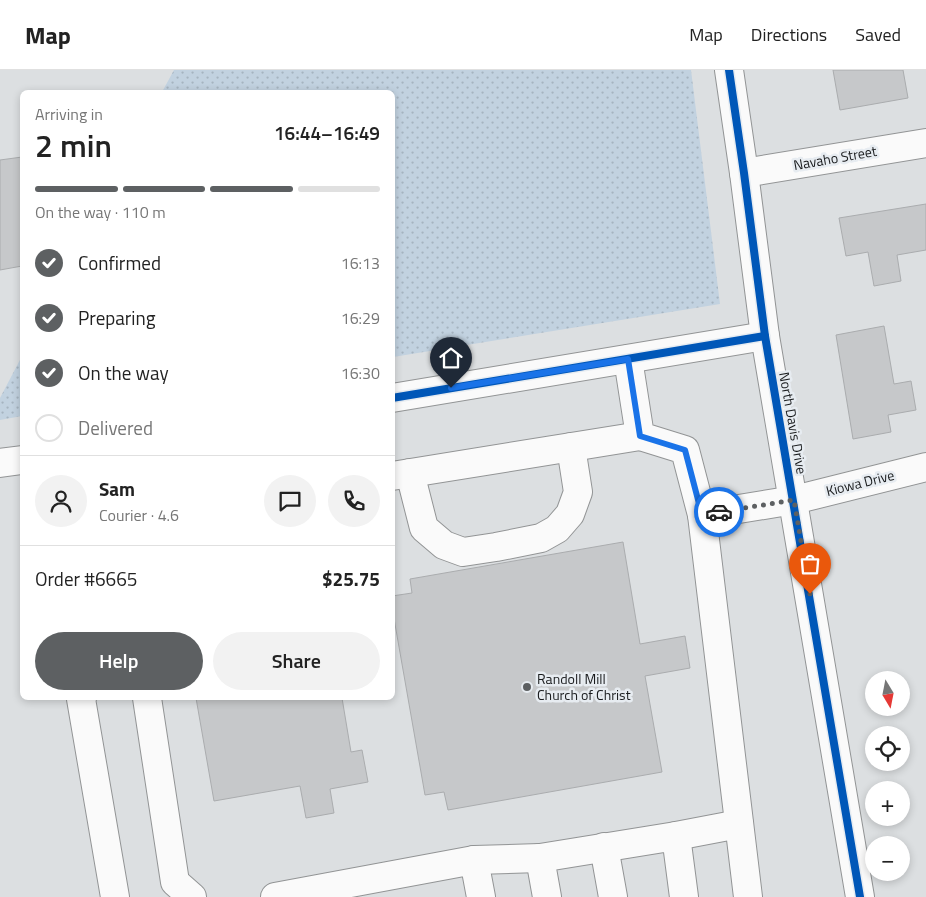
<!DOCTYPE html>
<html lang="en">
<head>
<meta charset="utf-8">
<style>
	:root { --surface:#fff; --page:#f2f2f2; --text:#222; --muted:#767676; --line:#e0e0e0; --accent:#5d6062 }
	body { margin:0; font-family:"Titillium Web",sans-serif; background:var(--page); color:var(--text); height:100vh; display:flex; flex-direction:column; font-size:19px; white-space:nowrap }
	* { box-sizing:border-box; margin:0 }
	p { font-size:16px; color:var(--muted) }
	.icon { flex:none; width:28px; height:28px; fill:none; stroke:currentColor; stroke-width:2; stroke-linecap:round; stroke-linejoin:round }
	.map { position:relative; flex:1; overflow:hidden }
	.panel { position:absolute; left:20px; top:20px; width:375px; height:610px; display:flex; flex-direction:column; background:var(--surface); border-radius:8px; box-shadow:0 2px 8px #0003 }
	.panel>* { flex:none }
	.needle { width:32px; rotate:170deg }
	.fabs { position:absolute; left:865px; top:601px; display:grid; gap:10px }
	.fabs a { display:grid; place-items:center; width:45px; height:45px; border-radius:50%; background:var(--surface); box-shadow:0 2px 8px #0003; font-size:25px }
	.pin { position:absolute; display:grid; place-items:center; width:42px; height:42px; color:#fff; margin:-51px -21px; border-radius:50% 50% 50% 0; rotate:-45deg; box-shadow:0 0 5px #0007 }
	.pin .icon { rotate:45deg }
	.courier { position:absolute; display:grid; place-items:center; width:50px; height:50px; margin:-25px; border:4px solid #1a73e8; border-radius:50%; background:#fff; color:#222; box-shadow:0 1px 6px #0007 }
	.overview em { font-style:normal; font-weight:600 }
	.overview div { display:flex; flex-direction:column-reverse }
	.overview { display:flex; align-items:center; justify-content:space-between; height:85px; padding:0 15px }
	h1 { font-size:32px; font-weight:600; line-height:38px }
	.bar { display:grid; grid-template-columns:repeat(4,1fr); gap:8px 5px; align-content:center; height:60px; padding:0 15px }
	.bar i { height:6px; border-radius:4px; background:var(--line) }
	.bar .on { background:var(--accent) }
	.bar p { grid-column:span 4 }
	.line { display:flex; align-items:center; gap:12px; padding:0 15px; border-top:1px solid var(--line) }
	.line div { flex:1 }
	.round { display:grid; place-items:center; flex:none; width:52px; height:52px; border-radius:26px; background:var(--page) }
	ol { padding:0 15px; list-style:none }
	li { display:flex; align-items:center; gap:15px; height:55px }
	li p { margin-inline-start:auto }
	li .icon { padding:5px; border-radius:50%; background:var(--accent); color:#fff; stroke-width:4 }
	li:last-child { color:var(--muted) }
	li i { width:28px; height:28px; border:2px solid var(--line); border-radius:50% }
	.action { display:flex; gap:10px; margin-top:auto; padding:10px 15px }
	.action a { flex:1; height:58px; border-radius:30px; background:var(--accent); color:#fff; font-size:20px; font-weight:600; line-height:58px; text-align:center }
	.action a+a { background:var(--page); color:var(--text) }
	header { display:flex; align-items:center; gap:30px; box-sizing:border-box; height:70px; padding:0 25px; background:var(--surface); border-bottom:1px solid var(--line) }
	header strong { font-size:24px }
	nav { display:flex; gap:28px; margin-inline-start:auto; font-size:18px }
	.map>svg:first-child { display:block }
	.grass { fill:url(#grass-dots) }
	.building { fill:#c6c8ca; stroke:#aaacae }
	.lines { fill:none; stroke-linecap:round; stroke-linejoin:round }
	.minor-casing { stroke:#929495; stroke-width:30 }
	.minor { stroke:#fafafa; stroke-width:28 }
	.cycleway-casing { stroke:#e7ecf1; stroke-width:11 }
	.cycleway { stroke:#0057b8; stroke-width:8 }
	.done { stroke:#5d6062; stroke-width:5; stroke-dasharray:0 9 }
	.route { stroke:#1a73e8; stroke-width:6 }
	.poi-dot { fill:#5d6062; stroke:#e7ecf1; stroke-width:2 }
	.labels { text-anchor:middle; stroke-width:5; stroke-linejoin:round; paint-order:stroke }
	.street-label { font-size:14px; fill:#191b1d; stroke:#e7ecf1 }
	.poi-label { font-size:14px; fill:#191b1d; stroke:#e7ecf1; text-anchor:start }
</style>
</head>
<body>
<header>
<strong>Map</strong>
<nav><a>Map</a><a>Directions</a><a>Saved</a></nav>
</header>
<div class="map">
<svg width="926" height="827" viewBox="0 0 926 827">
	<defs>
		<pattern id="grass-dots" width="8" height="8" patternUnits="userSpaceOnUse" patternTransform="scale(1.25)"><rect width="8" height="8" fill="#c2d2e0"/><path d="M2 2h.1M6 6h.1" fill="none" stroke="#a6b4c0" stroke-width="1.8" stroke-linecap="round"/></pattern>
	</defs>
	<rect width="100%" height="100%" fill="#dcdfe1"/>
	<g class="grass">
		<path d="M 174,0 L 691,0 L 720,234 L 393,287 L 392,22 L 162,22 Z"/>
		<path d="M 22,286 L 22,346 L 0,350 L 0,328 Z"/>
	</g>
	<g class="building">
		<path d="M 833,0 L 903,0 L 908,28 L 840,40 Z"/>
		<path d="M 22,87 L 22,196 L 0,200 L 0,90 Z"/>
		<path d="M 926,134 L 926,180 L 897,185 L 901,211 L 874,216 L 868,182 L 846,186 L 839,148 Z"/>
		<path d="M 884,256 L 894,314 L 911,311 L 916,340 L 888,345 L 891,362 L 853,369 L 836,265 Z"/>
		<path d="M 623,472 L 640,574 L 685,566 L 690,598 L 645,606 L 662,702 L 448,740 L 444,722 L 425,725 L 392,537 L 392,526 L 412,523 L 410,509 Z"/>
		<path d="M 196,628 L 342,628 L 351,682 L 362,680 L 368,712 L 330,719 L 334,743 L 306,748 L 300,716 L 214,731 Z"/>
	</g>
	<g class="lines">
		<g class="minor-casing">
			<g id="minor">
				<path d="M 729,0 L 744,103 L 765,266 L 860,827"/>
				<path d="M 744,103 L 926,73"/>
				<path d="M 628,289 L 640,366 L 685,380 L 702,445"/>
				<path d="M 392,328 L 765,266"/>
				<path d="M 0,393 L 22,390"/>
				<path d="M 410,403 L 424,458 L 444,475 L 463,482 L 496,477 L 541,468 L 557,459 L 570,444 L 578,422 L 571,377"/>
				<path d="M 392,406 L 640,366"/>
				<path d="M 82,628 L 81,629 L 115,827"/>
				<path d="M 147,628 L 175,812 L 192,827"/>
				<path d="M 676,766 L 739,754"/>
				<path d="M 604,777 L 613,827"/>
				<path d="M 474,790 L 540,788"/>
				<path d="M 275,827 L 474,790 L 481,827"/>
				<path d="M 547,827 L 540,788 L 676,766 L 684,827"/>
				<path d="M 748,827 L 702,445 L 794,430 L 926,397"/>
			</g>
		</g>
		<use href="#minor" class="minor"/>
		<g class="cycleway-casing">
			<g id="cycleway">
				<path d="M 729,0 L 744,103 L 765,266 L 860,827"/>
				<path d="M 392,328 L 765,266"/>
			</g>
		</g>
		<use href="#cycleway" class="cycleway"/>
	</g>
	<g class="lines">
		<path class="done" d="M 719,442 L 794,430 L 810,524"/>
		<path class="route" d="M 451,318 L 628,289 L 640,366 L 685,380 L 702,445 L 719,442"/>
	</g>
	<circle class="poi-dot" cx="527" cy="617" r="5"/>
	<g class="labels">
		<g class="street-label">
			<text transform="translate(835 88) rotate(-10)" y="5">Navaho Street</text>
			<text transform="translate(793 353) rotate(80)" y="5">North Davis Drive</text>
			<text transform="translate(860 413) rotate(-14)" y="5">Kiowa Drive</text>
		</g>
		<g class="poi-label">
			<text x="537" y="614">Randoll Mill<tspan x="537" dy="16">Church of Christ</tspan></text>
		</g>
	</g>
</svg>
<div class="fabs">
<a><svg class="needle" viewBox="-14 -14 28 28"><path d="M0-13l5 13h-10z" fill="#e53935"/><path d="M0 13l5-13h-10z" fill="#767676"/></svg></a>
<a><svg class="icon" aria-label="locate" viewBox="0 0 24 24"><circle cx="12" cy="12" r="6"/><path d="M12 2v4M12 18v4M2 12h4M18 12h4"/></svg></a>
<a>+</a>
<a>−</a>
</div>
<div class="pin" style="left:810px;top:524px;background:#ea580c"><svg class="icon" aria-label="bag" viewBox="0 0 24 24"><path d="M5 8h14l-1 12H6zM9 8a3 3 0 0 1 6 0"/></svg></div>
<div class="pin" style="left:451px;top:318px;background:#1f2937"><svg class="icon" aria-label="home" viewBox="0 0 24 24"><path d="M3 11l9-7 9 7M6 9v11h12V9"/></svg></div>
<div class="courier" style="left:719px;top:442px"><svg class="icon" aria-label="car" viewBox="0 0 24 24"><path d="M5 17H2v-5l4-1 3-4h7l3 4 3 1v5h-3M9 17h6M6 11h13"/><circle cx="7" cy="17" r="2"/><circle cx="17" cy="17" r="2"/></svg></div>
<section class="panel">
<div class="overview"><div><h1>2 min</h1><p>Arriving in</p></div><em>16:44–16:49</em></div>
<div class="bar"><i class="on"></i><i class="on"></i><i class="on"></i><i></i><p>On the way · 110 m</p></div>
<ol>
<li><svg class="icon" aria-label="check" viewBox="0 0 24 24"><path d="M5 12l5 5 9-10"/></svg>Confirmed<p>16:13</p></li>
<li><svg class="icon" aria-label="check" viewBox="0 0 24 24"><path d="M5 12l5 5 9-10"/></svg>Preparing<p>16:29</p></li>
<li><svg class="icon" aria-label="check" viewBox="0 0 24 24"><path d="M5 12l5 5 9-10"/></svg>On the way<p>16:30</p></li>
<li><i></i>Delivered</li>
</ol>
<div class="line" style="height:90px"><a class="round"><svg class="icon" aria-label="person" viewBox="0 0 24 24"><circle cx="12" cy="8" r="4"/><path d="M4 21q1-7 8-7t8 7"/></svg></a><div><b>Sam</b><p>Courier · 4.6</p></div><a class="round"><svg class="icon" aria-label="chat" viewBox="0 0 24 24"><path d="M4 5h16v11H9l-5 4z"/></svg></a><a class="round"><svg class="icon" aria-label="phone" viewBox="0 0 24 24"><path d="M5 4h4l2 5-3 2q2 4 5 5l2-3 5 2v4C11 20 4 13 5 4z"/></svg></a></div>
<div class="line" style="height:65px"><div>Order #6665</div><b>$25.75</b></div>
<div class="action"><a>Help</a><a>Share</a></div>
</section>
</div>
</body>
</html>
